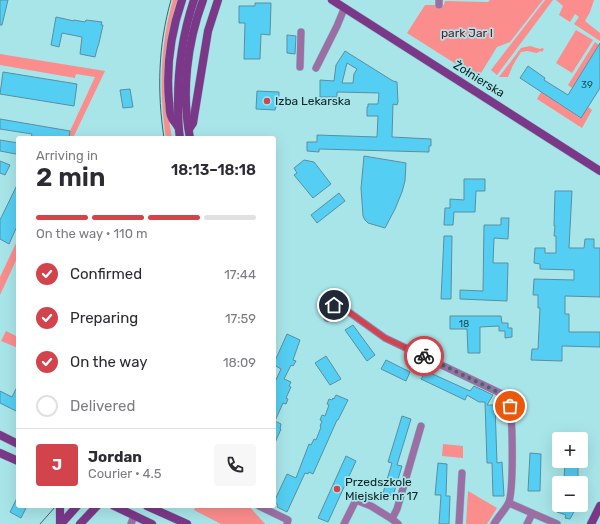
<!DOCTYPE html>
<html lang="en">
<head>
<meta charset="utf-8">
<style>
	:root { --surface:#fff; --page:#f7f7f7; --text:#2b2b33; --muted:#7c7c81; --line:#e1e1e2; --accent:#d3434c }
	body { margin:0; font-family:Rubik,sans-serif; background:var(--page); color:var(--text); height:100vh; display:flex; flex-direction:column; font-size:15px; white-space:nowrap }
	* { box-sizing:border-box; margin:0 }
	p { font-size:13px; color:var(--muted) }
	.icon { flex:none; width:22px; height:22px; fill:none; stroke:currentColor; stroke-width:2; stroke-linecap:round; stroke-linejoin:round }
	.map { position:relative; flex:1; overflow:hidden }
	.sheet { position:absolute; left:16px; top:136px; width:260px; height:372px; display:flex; flex-direction:column; background:var(--surface); border-radius:4px; box-shadow:0 4px 16px #0002 }
	.sheet>* { flex:none }
	.controls { position:absolute; left:552px; top:432px; display:grid; gap:8px }
	.controls a { display:grid; place-items:center; width:36px; height:36px; border-radius:4px; background:var(--surface); box-shadow:0 4px 16px #0002; font-size:20px }
	.pin { position:absolute; display:grid; place-items:center; width:34px; height:34px; color:#fff; margin:-17px; border:2px solid #fff; border-radius:50%; box-shadow:0 1px 4px #0007 }
	.courier { position:absolute; display:grid; place-items:center; width:40px; height:40px; margin:-20px; border:3px solid #d3434c; border-radius:50%; background:#fff; color:#222; box-shadow:0 1px 5px #0007 }
	.summary em { font-style:normal; font-weight:600 }
	.summary div { display:flex; flex-direction:column-reverse }
	.summary { display:flex; align-items:center; justify-content:space-between; height:68px; padding:0 20px }
	h1 { font-size:26px; font-weight:600; line-height:30px }
	.bar { display:grid; grid-template-columns:repeat(4,1fr); gap:6px 4px; align-content:center; height:48px; padding:0 20px }
	.bar i { height:5px; border-radius:3px; background:var(--line) }
	.bar .active { background:var(--accent) }
	.bar p { grid-column:span 4 }
	.line { display:flex; align-items:center; gap:10px; padding:0 20px; border-top:1px solid var(--line) }
	.line div { flex:1 }
	.round { display:grid; place-items:center; flex:none; width:42px; height:42px; border-radius:4px; background:var(--page) }
	ol { padding:0 20px; list-style:none }
	li { display:flex; align-items:center; gap:12px; height:44px }
	li p { margin-inline-start:auto }
	li .icon { padding:4px; border-radius:50%; background:var(--accent); color:#fff; stroke-width:4 }
	li:last-child { color:var(--muted) }
	li i { width:22px; height:22px; border:2px solid var(--line); border-radius:50% }
	.map>svg:first-child { display:block }
	.green { fill:#fb8d8c }
	.building { fill:#54cef2; stroke:#5a8fa0; fill-rule:evenodd }
	.lines { fill:none; stroke-linecap:round; stroke-linejoin:round }
	.street-casing { stroke:#8cc2c6; stroke-width:8 }
	.secondary-casing { stroke:#8cc2c6; stroke-width:9 }
	.street { stroke:#9b6fa4; stroke-width:7 }
	.secondary { stroke:#7b3888; stroke-width:8 }
	.tram { stroke:#406567; stroke-width:1 }
	.done { stroke:#43686a; stroke-width:4; stroke-dasharray:0 7.2 }
	.route { stroke:#d3434c; stroke-width:5 }
	.poi-dot { fill:#d3434c; stroke:#a8e5e9; stroke-width:1.5 }
	.labels { text-anchor:middle; stroke-width:3.5; stroke-linejoin:round; paint-order:stroke }
	.number-label { font-size:10px; fill:#1e4e59 }
	.park-label { font-size:12px; fill:#7b0b1d; stroke:#a8e5e9 }
	.street-label { font-size:12px; fill:#0c2426; stroke:#a8e5e9 }
	.poi-label { font-size:12px; fill:#0c2426; stroke:#a8e5e9; text-anchor:start }
</style>
</head>
<body>
<div class="map">
<svg width="600" height="524" viewBox="0 0 600 524">
	<rect width="100%" height="100%" fill="#a8e5e9"/>
	<g class="green">
		<path d="M 173,0 L 178,0 L 174,12 L 166,104 L 172,138 L 166,138 C 159,92 160,45 173,0 Z"/>
		<path d="M 490,0 L 543,0 L 510,42 L 497,47 L 478,78 L 407,33 L 425,5 L 444,5 L 445,1 L 488,2 Z"/>
		<path d="M 545,0 L 553,0 L 497,75 L 491,70 Z"/>
		<path d="M 556,0 L 594,0 L 590,12 L 585,21 L 600,33 L 600,41 L 574,24 L 579,17 L 575,14 L 570,22 L 559,15 L 563,6 Z"/>
		<path d="M 576,30 L 593,40 L 572,73 L 556,63 Z"/>
		<path d="M 595,42 L 599,45 L 572,88 L 568,85 Z"/>
		<path d="M 530,46 L 540,49 L 542,48 L 544,49 L 542,52 L 540,51 L 537,53 L 527,51 L 521,52 L 513,65 L 508,77 L 499,77 L 521,48 Z"/>
		<path d="M 0,54 L 105,71 L 73,138 L 69,138 L 70,131 L 95,77 L 76,74 L 75,78 L 0,65 Z"/>
		<path d="M 541,92 L 580,118 L 588,107 L 592,110 L 582,128 L 537,99 Z"/>
		<path d="M 18,239 L 18,256 L 0,295 L 0,277 Z"/>
		<path d="M 6,331 L 18,337 L 18,348 L 1,341 Z"/>
		<path d="M 443,444 L 463,446 L 463,458 L 442,456 Z"/>
		<path d="M 468,491 L 497,508 L 487,524 L 466,524 Z"/>
		<path d="M 196,506 L 249,506 L 265,524 L 221,524 L 194,510 Z"/>
	</g>
	<g class="building">
		<path d="M 0,0 L 8,0 L 2,25 L 0,25 Z"/>
		<path d="M 255,3 L 271,3 L 270,35 L 261,34 L 260,59 L 244,59 L 245,23 L 239,23 L 239,6 L 255,6 Z"/>
		<path d="M 56,17 L 74,21 L 74,20 L 85,22 L 86,20 L 102,22 L 101,25 L 103,25 L 99,43 L 97,49 L 95,57 L 80,54 L 82,37 L 62,33 L 59,47 L 51,45 Z"/>
		<path d="M 287,35 L 296,36 L 295,54 L 287,53 Z"/>
		<path d="M 600,43 L 600,88 L 581,118 L 520,78 L 528,66 L 545,78 L 544,80 L 568,95 Z"/>
		<path d="M 345,51 L 393,81 L 397,82 L 398,102 L 397,105 L 393,104 L 392,137 L 431,139 L 431,146 L 429,146 L 429,152 L 319,149 L 319,152 L 307,151 L 307,142 L 317,142 L 317,135 L 377,137 L 378,116 L 367,116 L 367,107 L 368,107 L 368,104 L 378,104 L 379,93 L 337,92 L 337,97 L 320,97 L 320,80 L 334,81 L 336,65 ZM 347,63 L 357,69 L 354,74 L 353,83 L 342,83 Z"/>
		<path d="M 3,72 L 77,84 L 74,106 L 0,94 Z"/>
		<path d="M 130,89 L 133,107 L 123,108 L 120,90 Z"/>
		<path d="M 257,91 L 279,92 L 279,96 L 275,104 L 277,104 L 275,110 L 256,109 Z"/>
		<path d="M 0,119 L 70,131 L 69,138 L 31,138 L 32,134 L 0,129 Z"/>
		<path d="M 0,140 L 18,143 L 18,150 L 16,154 L 0,151 Z"/>
		<path d="M 364,156 L 406,163 L 405,181 L 402,192 L 395,209 L 385,228 L 368,223 L 365,220 L 363,216 L 361,188 Z"/>
		<path d="M 304,160 L 314,162 L 331,184 L 313,198 L 294,175 L 297,173 L 294,168 Z"/>
		<path d="M 0,161 L 10,165 L 5,175 L 0,173 Z"/>
		<path d="M 464,179 L 485,179 L 485,191 L 476,191 L 475,212 L 454,212 L 453,225 L 444,225 L 445,208 L 450,208 L 450,199 L 464,200 Z"/>
		<path d="M 18,183 L 18,224 L 9,244 L 0,239 L 0,220 Z"/>
		<path d="M 555,191 L 572,191 L 569,248 L 584,248 L 585,239 L 594,239 L 594,248 L 600,248 L 600,297 L 565,296 L 565,314 L 569,314 L 569,332 L 600,332 L 600,347 L 562,346 L 562,361 L 531,360 L 532,349 L 538,349 L 540,308 L 538,308 L 538,295 L 533,295 L 534,279 L 574,280 L 574,270 L 540,269 L 540,264 L 534,263 L 535,248 L 545,248 L 545,253 L 556,253 L 556,236 L 554,236 L 555,226 L 554,226 Z"/>
		<path d="M 339,193 L 345,201 L 317,223 L 311,215 Z"/>
		<path d="M 501,218 L 509,218 L 508,239 L 494,238 L 493,263 L 508,263 L 507,301 L 460,299 L 460,290 L 483,291 L 484,225 L 501,225 Z"/>
		<path d="M 444,236 L 452,236 L 451,299 L 441,299 Z"/>
		<path d="M 450,316 L 501,316 L 502,323 L 508,323 L 508,328 L 512,328 L 512,337 L 505,338 L 505,331 L 499,331 L 499,326 L 480,327 L 480,353 L 468,353 L 467,329 L 450,329 Z"/>
		<path d="M 353,325 L 375,355 L 367,361 L 345,330 Z"/>
		<path d="M 287,334 L 300,340 L 293,360 L 296,361 L 293,366 L 291,365 L 284,379 L 291,382 L 289,386 L 291,387 L 286,398 L 288,399 L 286,404 L 283,403 L 275,421 L 281,424 L 280,429 L 281,429 L 274,445 L 274,384 L 281,369 L 274,365 L 274,363 Z"/>
		<path d="M 326,356 L 341,379 L 330,385 L 315,363 Z"/>
		<path d="M 386,360 L 410,372 L 406,381 L 381,369 Z"/>
		<path d="M 426,371 L 470,391 L 474,386 L 493,395 L 487,405 L 495,405 L 497,463 L 502,462 L 504,496 L 493,496 L 492,463 L 487,463 L 485,402 L 479,402 L 467,395 L 465,400 L 421,379 Z"/>
		<path d="M 18,385 L 18,412 L 0,403 L 0,391 L 12,397 Z"/>
		<path d="M 336,395 L 348,400 L 338,420 L 337,420 L 313,474 L 309,472 L 308,474 L 305,473 L 287,512 L 277,507 L 278,505 L 274,502 L 287,474 L 296,478 L 309,444 L 311,445 L 314,439 L 316,440 L 321,427 L 320,426 L 322,421 L 320,420 L 322,415 L 325,416 L 329,405 L 327,404 L 329,399 L 332,400 L 333,398 L 334,399 Z"/>
		<path d="M 402,416 L 411,419 L 397,465 L 402,466 L 393,496 L 383,493 L 392,463 L 388,462 Z"/>
		<path d="M 530,453 L 541,454 L 540,491 L 528,491 Z"/>
		<path d="M 346,456 L 356,461 L 328,522 L 318,518 Z"/>
		<path d="M 565,461 L 578,461 L 578,483 L 564,483 Z"/>
		<path d="M 438,463 L 447,464 L 446,496 L 450,496 L 449,524 L 439,524 L 441,495 L 435,495 Z"/>
		<path d="M 18,496 L 18,506 L 27,506 L 21,518 L 10,512 Z"/>
		<path d="M 559,505 L 575,510 L 570,519 L 565,518 L 566,515 L 557,512 Z"/>
	</g>
	<g class="lines">
		<g class="street-casing">
			<g id="street">
				<path d="M 439,0 L 439,5"/>
				<path d="M 300,67 L 301,32"/>
				<path d="M 316,68 L 337,26 L 344,9"/>
				<path d="M 327,318 L 334,305 L 346,310 L 385,338 L 500,393 C 504,397 507,400 509,405 C 513,416 514,494 508,504 C 504,511 498,517 494,524"/>
				<path d="M 509,503 L 557,524"/>
				<path d="M 259,506 L 288,520 L 287,524"/>
				<path d="M 131,524 L 134,516"/>
				<path d="M 344,524 L 356,500 L 371,506 L 392,519"/>
				<path d="M 398,524 L 392,519 L 397,509 L 421,426"/>
				<path d="M 459,524 L 462,473"/>
				<path d="M 527,524 L 532,514"/>
			</g>
		</g>
		<g class="secondary-casing">
			<g id="secondary">
				<path d="M 332,0 L 600,171"/>
				<path d="M 178,127 C 176,123 172,120 171,116 C 169,112 170,105 169,101 C 166,67 171,32 182,0"/>
				<path d="M 189,129 L 193,123 L 208,31 L 218,0"/>
				<path d="M 180,138 C 178,126 178,113 178,101 C 178,66 183,33 194,0"/>
				<path d="M 190,138 C 181,93 187,43 203,0"/>
				<path d="M 0,435 L 18,444"/>
				<path d="M 0,453 L 18,461"/>
				<path d="M 114,506 L 152,524"/>
				<path d="M 147,506 L 187,524"/>
				<path d="M 60,524 L 60,506"/>
				<path d="M 61,524 L 77,506"/>
				<path d="M 80,524 L 97,506"/>
				<path d="M 591,524 L 600,506"/>
			</g>
		</g>
		<use href="#street" class="street"/>
		<use href="#secondary" class="secondary"/>
		<g class="tram">
			<path d="M 164,138 C 157,92 158,45 171,0"/>
			<path d="M 40,524 L 56,506"/>
		</g>
	</g>
	<g class="lines">
		<path class="done" d="M 424,356 L 500,393 L 506,399 L 510,406"/>
		<path class="route" d="M 334,305 L 346,310 L 385,338 L 424,356"/>
	</g>
	<g class="poi-dot">
		<circle cx="267" cy="101" r="4"/>
		<circle cx="337" cy="489" r="4"/>
	</g>
	<g class="labels">
		<g class="number-label">
			<text x="587" y="88">39</text>
			<text x="464" y="327">18</text>
		</g>
		<g class="park-label">
			<text x="467" y="37">park Jar I</text>
		</g>
		<g class="street-label">
			<text transform="translate(479 79) rotate(32)" y="4">Żołnierska</text>
		</g>
		<g class="poi-label">
			<text x="275" y="105">Izba Lekarska</text>
			<text x="345" y="486">Przedszkole<tspan x="345" dy="14">Miejskie nr 17</tspan></text>
		</g>
	</g>
</svg>
<div class="controls">
<a>+</a>
<a>−</a>
</div>
<div class="pin" style="left:510px;top:406px;background:#ea580c"><svg class="icon" aria-label="bag" viewBox="0 0 24 24"><path d="M5 8h14l-1 12H6zM9 8a3 3 0 0 1 6 0"/></svg></div>
<div class="pin" style="left:334px;top:305px;background:#1f2937"><svg class="icon" aria-label="home" viewBox="0 0 24 24"><path d="M3 11l9-7 9 7M6 9v11h12V9"/></svg></div>
<div class="courier" style="left:424px;top:356px"><svg class="icon" aria-label="bike" viewBox="0 0 24 24"><circle cx="6" cy="16" r="4"/><circle cx="18" cy="16" r="4"/><path d="M6 16l4-8h5l3 8M10 8l3 8H6M13 5h3"/></svg></div>
<section class="sheet">
<div class="summary"><div><h1>2 min</h1><p>Arriving in</p></div><em>18:13–18:18</em></div>
<div class="bar"><i class="active"></i><i class="active"></i><i class="active"></i><i></i><p>On the way · 110 m</p></div>
<ol>
<li><svg class="icon" aria-label="check" viewBox="0 0 24 24"><path d="M5 12l5 5 9-10"/></svg>Confirmed<p>17:44</p></li>
<li><svg class="icon" aria-label="check" viewBox="0 0 24 24"><path d="M5 12l5 5 9-10"/></svg>Preparing<p>17:59</p></li>
<li><svg class="icon" aria-label="check" viewBox="0 0 24 24"><path d="M5 12l5 5 9-10"/></svg>On the way<p>18:09</p></li>
<li><i></i>Delivered</li>
</ol>
<div class="line" style="height:72px"><b class="round" style="background:var(--accent);color:#fff">J</b><div><b>Jordan</b><p>Courier · 4.5</p></div><a class="round"><svg class="icon" aria-label="phone" viewBox="0 0 24 24"><path d="M5 4h4l2 5-3 2q2 4 5 5l2-3 5 2v4C11 20 4 13 5 4z"/></svg></a></div>
</section>
</div>
</body>
</html>
